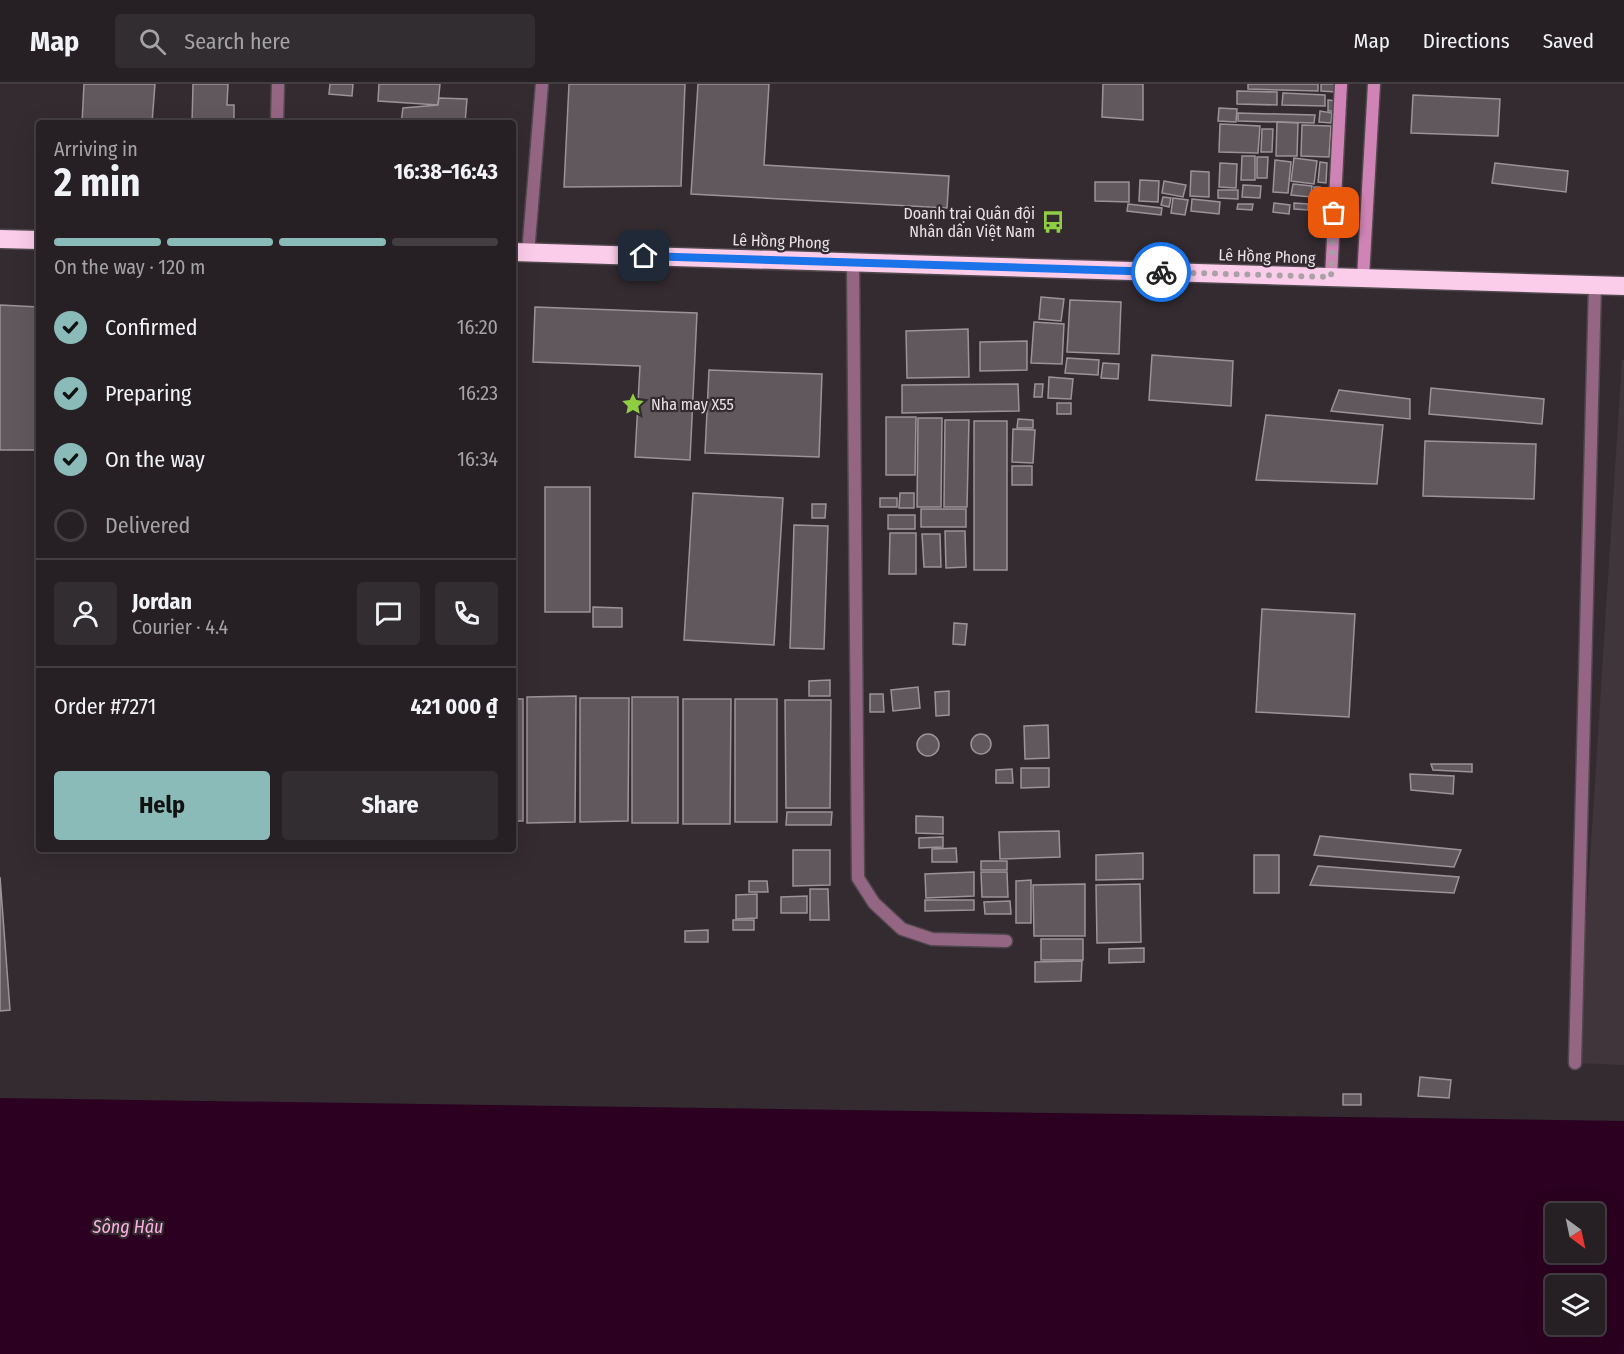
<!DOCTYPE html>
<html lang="en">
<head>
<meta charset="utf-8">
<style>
	:root { --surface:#262024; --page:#322d31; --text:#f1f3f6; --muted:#a4a3a6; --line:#423e41; --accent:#8bbbb9 }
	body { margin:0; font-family:"Fira Sans Condensed",sans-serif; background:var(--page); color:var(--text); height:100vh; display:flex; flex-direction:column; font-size:22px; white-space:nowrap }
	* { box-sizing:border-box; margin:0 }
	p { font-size:20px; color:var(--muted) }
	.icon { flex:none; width:33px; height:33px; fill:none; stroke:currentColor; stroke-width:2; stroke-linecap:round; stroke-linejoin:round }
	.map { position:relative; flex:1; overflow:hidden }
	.side { position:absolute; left:36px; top:36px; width:480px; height:732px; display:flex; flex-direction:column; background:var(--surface); border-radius:6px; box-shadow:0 6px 24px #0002,0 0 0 2px var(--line) }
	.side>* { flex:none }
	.needle { width:39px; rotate:147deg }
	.tools { position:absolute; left:1545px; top:1119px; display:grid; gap:12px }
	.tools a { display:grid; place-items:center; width:60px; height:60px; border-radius:6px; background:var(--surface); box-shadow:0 6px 24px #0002,0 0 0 2px var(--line); font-size:30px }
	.pin { position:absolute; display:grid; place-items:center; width:51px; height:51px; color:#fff; margin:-26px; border-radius:12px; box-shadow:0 3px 9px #0006 }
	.courier { position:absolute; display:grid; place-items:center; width:60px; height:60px; margin:-30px; border:4px solid #1a73e8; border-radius:50%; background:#fff; color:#222; box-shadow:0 2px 8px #0007 }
	.head em { font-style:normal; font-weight:700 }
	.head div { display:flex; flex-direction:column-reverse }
	.head { display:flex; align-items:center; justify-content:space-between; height:102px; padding:0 18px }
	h1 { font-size:39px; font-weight:700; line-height:45px }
	.bar { display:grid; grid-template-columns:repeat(4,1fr); gap:9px 6px; align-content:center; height:72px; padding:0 18px }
	.bar i { height:8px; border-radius:4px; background:var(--line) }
	.bar .on { background:var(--accent) }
	.bar p { grid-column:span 4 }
	.line { display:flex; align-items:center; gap:15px; padding:0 18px; border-top:2px solid var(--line) }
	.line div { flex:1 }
	.round { display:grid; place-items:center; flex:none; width:63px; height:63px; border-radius:6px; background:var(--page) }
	ol { padding:0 18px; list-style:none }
	li { display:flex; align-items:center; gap:18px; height:66px }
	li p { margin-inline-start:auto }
	li .icon { padding:6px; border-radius:50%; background:var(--accent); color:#111; stroke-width:4 }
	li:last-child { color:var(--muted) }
	li i { width:33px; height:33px; border:3px solid var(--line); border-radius:50% }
	.primary-button { display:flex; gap:12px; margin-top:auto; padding:12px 18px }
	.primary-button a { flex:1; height:69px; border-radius:6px; background:var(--accent); color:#111; font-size:24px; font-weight:700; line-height:69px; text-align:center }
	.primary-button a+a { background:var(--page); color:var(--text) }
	header { display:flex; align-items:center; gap:36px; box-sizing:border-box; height:84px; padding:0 30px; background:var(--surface); border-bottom:2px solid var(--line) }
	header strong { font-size:28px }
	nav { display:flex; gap:33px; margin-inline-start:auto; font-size:21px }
	.search { width:420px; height:54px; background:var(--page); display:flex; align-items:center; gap:15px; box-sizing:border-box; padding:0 21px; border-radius:6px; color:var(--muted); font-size:22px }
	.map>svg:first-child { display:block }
	.built { fill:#41353c }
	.water { fill:#2b0020; fill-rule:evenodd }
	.building { fill:#61585d; stroke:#9c9398; stroke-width:1.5 }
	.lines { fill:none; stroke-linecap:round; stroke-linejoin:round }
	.lane-casing { stroke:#50484d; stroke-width:15 }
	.street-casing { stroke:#50484d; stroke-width:15 }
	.secondary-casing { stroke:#50484d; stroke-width:15 }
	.highway-casing { stroke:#50484d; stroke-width:21 }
	.lane { stroke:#956684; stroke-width:12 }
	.street { stroke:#956684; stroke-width:12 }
	.secondary { stroke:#cf84b5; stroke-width:12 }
	.highway { stroke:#fccdea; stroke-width:18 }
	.done { stroke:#a8a2a6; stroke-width:6; stroke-dasharray:0 10.8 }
	.route { stroke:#1a73e8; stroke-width:8 }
	.labels { text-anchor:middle; stroke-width:4.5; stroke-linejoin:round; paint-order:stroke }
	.poi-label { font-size:16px; fill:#e7e2e5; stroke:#332b30; text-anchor:end }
	.street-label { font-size:16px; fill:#e7e2e5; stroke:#332b30 }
	.water-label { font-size:18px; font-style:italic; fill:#fdb1e2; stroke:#332b30 }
</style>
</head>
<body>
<header>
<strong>Map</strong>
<div class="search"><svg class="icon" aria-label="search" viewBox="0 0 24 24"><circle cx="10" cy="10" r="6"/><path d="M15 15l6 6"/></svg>Search here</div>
<nav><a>Map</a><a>Directions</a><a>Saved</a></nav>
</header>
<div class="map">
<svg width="1624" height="1270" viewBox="0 0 1624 1270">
	<rect width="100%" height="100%" fill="#332b30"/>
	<path class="built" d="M 1622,276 L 1624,276 L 1624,981 L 1577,979 Z"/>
	<path class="water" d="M 0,1014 L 1624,1037 L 1624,1270 L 0,1270 ZM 1556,1130 L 1594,1130 L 1594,1168 L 1556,1168 ZM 1556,1202 L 1594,1202 L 1594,1240 L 1556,1240 Z"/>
	<g class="building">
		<path d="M 84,0 L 155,0 L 152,39 L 82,39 Z"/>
		<path d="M 193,0 L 228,0 L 227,21 L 234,21 L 234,39 L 192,39 Z"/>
		<path d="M 330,0 L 353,0 L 352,12 L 329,10 Z"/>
		<path d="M 379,0 L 440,0 L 438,21 L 378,17 Z"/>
		<path d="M 569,0 L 685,0 L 681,102 L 564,103 Z"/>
		<path d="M 698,0 L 769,0 L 764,81 L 949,92 L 947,124 L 691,110 Z"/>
		<path d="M 1103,0 L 1143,0 L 1143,36 L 1102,33 Z"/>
		<path d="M 1248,0 L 1318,0 L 1318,7 L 1248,5 Z"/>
		<path d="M 1321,0 L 1336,0 L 1336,8 L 1321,7 Z"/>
		<path d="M 1237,7 L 1277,8 L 1277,21 L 1237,20 Z"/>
		<path d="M 1283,9 L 1325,11 L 1325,22 L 1282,21 Z"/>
		<path d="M 1413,11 L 1500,15 L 1498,52 L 1411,49 Z"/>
		<path d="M 439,14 L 467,15 L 465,39 L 401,39 L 403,24 L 438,21 Z"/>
		<path d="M 1328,16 L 1336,17 L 1335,27 L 1328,27 Z"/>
		<path d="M 1219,24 L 1237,25 L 1236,38 L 1218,37 Z"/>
		<path d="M 1320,27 L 1332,29 L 1331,39 L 1319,38 Z"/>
		<path d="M 1238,29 L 1315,31 L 1314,39 L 1238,37 Z"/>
		<path d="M 1277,38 L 1298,39 L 1297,72 L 1276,72 Z"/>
		<path d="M 1220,40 L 1260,42 L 1258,69 L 1219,68 Z"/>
		<path d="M 1302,41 L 1331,42 L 1329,73 L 1301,72 Z"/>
		<path d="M 1262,45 L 1273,45 L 1272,68 L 1261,68 Z"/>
		<path d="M 1242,72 L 1255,72 L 1255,96 L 1241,96 Z"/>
		<path d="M 1257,73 L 1268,73 L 1267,94 L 1257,94 Z"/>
		<path d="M 1294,74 L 1317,77 L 1314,100 L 1291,97 Z"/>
		<path d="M 1275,76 L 1291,78 L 1288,109 L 1273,108 Z"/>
		<path d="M 1320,78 L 1327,79 L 1326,99 L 1318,98 Z"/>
		<path d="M 1220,79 L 1237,80 L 1236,104 L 1219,103 Z"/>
		<path d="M 1495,79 L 1568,87 L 1566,108 L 1492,99 Z"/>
		<path d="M 1191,87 L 1209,88 L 1209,113 L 1190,112 Z"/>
		<path d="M 1140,96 L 1159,97 L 1158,118 L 1139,117 Z"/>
		<path d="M 1164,97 L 1186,101 L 1183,113 L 1162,109 Z"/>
		<path d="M 1095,98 L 1129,98 L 1129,118 L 1095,117 Z"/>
		<path d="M 1293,100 L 1312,102 L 1311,113 L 1291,111 Z"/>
		<path d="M 1243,101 L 1261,102 L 1260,114 L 1242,113 Z"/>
		<rect x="1314" y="103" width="6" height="13"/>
		<path d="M 1218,106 L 1238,106 L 1238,115 L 1218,114 Z"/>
		<path d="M 1163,113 L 1171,114 L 1169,123 L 1161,121 Z"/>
		<path d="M 1173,114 L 1188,116 L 1185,131 L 1171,129 Z"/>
		<path d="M 1192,115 L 1220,118 L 1219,130 L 1191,127 Z"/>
		<path d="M 1274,119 L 1290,121 L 1289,130 L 1273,128 Z"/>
		<path d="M 1294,119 L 1308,120 L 1308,126 L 1294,125 Z"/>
		<path d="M 1128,120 L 1162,124 L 1161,131 L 1127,127 Z"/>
		<path d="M 1238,120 L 1253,120 L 1252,126 L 1237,125 Z"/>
		<path d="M 1041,213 L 1064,215 L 1061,237 L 1039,235 Z"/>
		<path d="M 1070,216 L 1121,218 L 1119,270 L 1067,268 Z"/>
		<path d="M 0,221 L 39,223 L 39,366 L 0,366 Z"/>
		<path d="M 535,223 L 697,229 L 690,376 L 635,373 L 640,282 L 533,278 Z"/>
		<path d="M 1034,238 L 1064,240 L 1062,280 L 1031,279 Z"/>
		<path d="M 968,245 L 969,293 L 907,294 L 906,247 Z"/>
		<path d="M 1027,257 L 1027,286 L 980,287 L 980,258 Z"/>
		<path d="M 1152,271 L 1233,277 L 1231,322 L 1149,316 Z"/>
		<path d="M 1067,274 L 1099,276 L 1098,291 L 1065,289 Z"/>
		<path d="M 1103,279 L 1119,280 L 1118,295 L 1101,294 Z"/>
		<path d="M 709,286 L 822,290 L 819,373 L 705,369 Z"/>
		<path d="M 1049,293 L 1073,295 L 1071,315 L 1048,314 Z"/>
		<path d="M 1018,300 L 1019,327 L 902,329 L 902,301 Z"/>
		<path d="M 1035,300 L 1043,300 L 1042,313 L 1034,313 Z"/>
		<path d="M 1431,304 L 1544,315 L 1542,340 L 1429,330 Z"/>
		<path d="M 1339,306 L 1410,315 L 1410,335 L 1331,327 Z"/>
		<rect x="1057" y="319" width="14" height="11"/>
		<path d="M 1266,331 L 1383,341 L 1377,400 L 1256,396 Z"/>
		<path d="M 886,333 L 916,333 L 915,391 L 886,391 Z"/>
		<path d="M 918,334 L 942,334 L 941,423 L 917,423 Z"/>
		<path d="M 1018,335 L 1033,336 L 1033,344 L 1017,344 Z"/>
		<path d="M 945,336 L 969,336 L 967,423 L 944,423 Z"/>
		<rect x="974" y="337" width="33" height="149"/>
		<path d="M 1013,345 L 1035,346 L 1033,379 L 1012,378 Z"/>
		<path d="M 1425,357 L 1536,360 L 1534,415 L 1423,412 Z"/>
		<rect x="1012" y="382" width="20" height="19"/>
		<rect x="545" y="403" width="45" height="125"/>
		<path d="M 693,409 L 783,414 L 774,561 L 684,556 Z"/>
		<path d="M 900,409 L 914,409 L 914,424 L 899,424 Z"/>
		<rect x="880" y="414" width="17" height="9"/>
		<path d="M 812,420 L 826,420 L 825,434 L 812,434 Z"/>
		<rect x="921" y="425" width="45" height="18"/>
		<rect x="888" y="431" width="27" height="14"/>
		<path d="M 794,441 L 828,442 L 824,565 L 790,564 Z"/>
		<path d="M 945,447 L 965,447 L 966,483 L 946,484 Z"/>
		<path d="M 890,449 L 916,449 L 916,490 L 889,490 Z"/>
		<path d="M 922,450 L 940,450 L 941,483 L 924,483 Z"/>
		<path d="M 593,523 L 622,524 L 622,543 L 593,543 Z"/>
		<path d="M 1262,525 L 1355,530 L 1349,633 L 1256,628 Z"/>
		<path d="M 954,539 L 967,540 L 965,561 L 953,560 Z"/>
		<path d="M 830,596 L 830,612 L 809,612 L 809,597 Z"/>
		<path d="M 918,603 L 920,624 L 893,627 L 891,606 Z"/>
		<path d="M 949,607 L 949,631 L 936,632 L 935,608 Z"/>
		<path d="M 870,610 L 883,610 L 884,628 L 870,628 Z"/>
		<path d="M 576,612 L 575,738 L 527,739 L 527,613 Z"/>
		<rect x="632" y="613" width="46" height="126"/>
		<path d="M 580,614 L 629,614 L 628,737 L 580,738 Z"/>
		<rect x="513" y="615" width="10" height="122"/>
		<path d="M 683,615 L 731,615 L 730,740 L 683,740 Z"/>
		<rect x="735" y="615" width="42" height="123"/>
		<path d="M 785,616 L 831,616 L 830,724 L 786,724 Z"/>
		<path d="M 1048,641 L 1049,674 L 1025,675 L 1024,642 Z"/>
		<circle cx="981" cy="660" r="10"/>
		<circle cx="928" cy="661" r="11"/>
		<path d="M 1431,680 L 1472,680 L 1472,688 L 1433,686 Z"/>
		<path d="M 1021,684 L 1049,684 L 1049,703 L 1021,704 Z"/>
		<path d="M 1012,685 L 1013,699 L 996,699 L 996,686 Z"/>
		<path d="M 1410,690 L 1454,692 L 1453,710 L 1411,706 Z"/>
		<path d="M 787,728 L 832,728 L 831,741 L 786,741 Z"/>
		<path d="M 916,732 L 943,733 L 943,750 L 916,749 Z"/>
		<path d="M 1059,747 L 1060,773 L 1000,775 L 999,748 Z"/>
		<path d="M 1320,752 L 1461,766 L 1454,783 L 1314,771 Z"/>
		<path d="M 943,753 L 943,763 L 919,764 L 919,754 Z"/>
		<path d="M 956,764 L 957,778 L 932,778 L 932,765 Z"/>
		<path d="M 388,765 L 416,765 L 416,769 L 388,768 Z"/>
		<path d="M 793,766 L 830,766 L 830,801 L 793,802 Z"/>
		<path d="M 1143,769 L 1143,795 L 1096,796 L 1096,771 Z"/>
		<rect x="1254" y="771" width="25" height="38"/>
		<rect x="981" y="777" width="26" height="9"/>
		<path d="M 1318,782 L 1459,793 L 1454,809 L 1310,801 Z"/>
		<path d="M 974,788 L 974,812 L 926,814 L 925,790 Z"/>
		<path d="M 981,788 L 1007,788 L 1008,813 L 982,813 Z"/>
		<path d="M 0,793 L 10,926 L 0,927 Z"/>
		<path d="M 1031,796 L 1031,839 L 1016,839 L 1016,797 Z"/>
		<path d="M 749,797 L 767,797 L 768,808 L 749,808 Z"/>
		<path d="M 1085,800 L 1085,852 L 1034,852 L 1033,801 Z"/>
		<path d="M 1140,800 L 1141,858 L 1097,859 L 1096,801 Z"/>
		<path d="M 810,805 L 828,805 L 829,836 L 810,836 Z"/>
		<path d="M 757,810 L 757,834 L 736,835 L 736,811 Z"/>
		<path d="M 807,812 L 807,829 L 781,829 L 781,813 Z"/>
		<path d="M 925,816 L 974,816 L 974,826 L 925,827 Z"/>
		<path d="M 1010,817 L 1011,830 L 985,830 L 984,818 Z"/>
		<rect x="733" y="836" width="21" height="10"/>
		<path d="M 708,846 L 708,858 L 685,858 L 685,847 Z"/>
		<rect x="1041" y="855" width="42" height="21"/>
		<path d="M 1144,864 L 1144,878 L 1109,879 L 1109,865 Z"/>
		<path d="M 1082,877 L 1081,897 L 1035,898 L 1035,878 Z"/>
		<path d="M 1420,993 L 1451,996 L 1449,1014 L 1418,1012 Z"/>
		<rect x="1343" y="1010" width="18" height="11"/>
	</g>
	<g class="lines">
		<g class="lane-casing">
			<g id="lane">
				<path d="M 277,39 L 278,0"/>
				<path d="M 1575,979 L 1595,201"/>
			</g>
		</g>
		<g class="street-casing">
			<g id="street">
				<path d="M 528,169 L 542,0"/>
				<path d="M 853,178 L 858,794 L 874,819 L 902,845 L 932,855 L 1006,857"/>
			</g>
		</g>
		<g class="secondary-casing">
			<g id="secondary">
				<path d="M 1331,193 L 1341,0"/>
				<path d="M 1363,194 L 1374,0"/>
			</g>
		</g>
		<g class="highway-casing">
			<g id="highway">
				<path d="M 0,155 L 39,156"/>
				<path d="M 513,168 L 1624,202"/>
			</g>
		</g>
		<use href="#lane" class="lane"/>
		<use href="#street" class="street"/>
		<use href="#secondary" class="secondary"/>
		<use href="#highway" class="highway"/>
	</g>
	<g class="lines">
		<path class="done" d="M 1161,188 L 1331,193 L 1334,129"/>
		<path class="route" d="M 644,172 L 1161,188"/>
	</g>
	<defs>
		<g id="bus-bare" transform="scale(1.8)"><path d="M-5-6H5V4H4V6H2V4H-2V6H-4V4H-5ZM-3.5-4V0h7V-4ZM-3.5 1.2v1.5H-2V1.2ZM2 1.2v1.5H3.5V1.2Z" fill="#8fcd42" stroke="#332b30" stroke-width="2.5" paint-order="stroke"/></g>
		<g id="sight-bare" transform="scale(1.8)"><path d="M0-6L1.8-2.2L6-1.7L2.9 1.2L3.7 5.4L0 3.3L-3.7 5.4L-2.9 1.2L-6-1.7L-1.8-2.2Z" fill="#8fcd42" stroke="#332b30" stroke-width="2.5" paint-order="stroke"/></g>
	</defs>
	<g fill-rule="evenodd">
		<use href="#bus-bare" x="1053" y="138"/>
		<use href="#sight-bare" x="633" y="320"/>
	</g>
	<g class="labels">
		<g class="poi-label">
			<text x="1035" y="135">Doanh trại Quân đội<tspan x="1035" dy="18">Nhân dân Việt Nam</tspan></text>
			<text x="651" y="326" text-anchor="start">Nha may X55</text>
		</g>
		<g class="street-label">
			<text transform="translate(781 157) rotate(2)" y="6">Lê Hồng Phong</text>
			<text transform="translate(1267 172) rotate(2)" y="6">Lê Hồng Phong</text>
		</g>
		<g class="water-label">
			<text x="128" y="1149">Sông Hậu</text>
		</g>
	</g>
</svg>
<div class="tools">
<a><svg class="needle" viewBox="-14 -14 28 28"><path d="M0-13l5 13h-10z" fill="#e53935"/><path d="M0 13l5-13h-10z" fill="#a4a3a6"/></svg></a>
<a><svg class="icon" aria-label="layers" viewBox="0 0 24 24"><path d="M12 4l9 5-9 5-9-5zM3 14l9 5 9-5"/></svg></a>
</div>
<div class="pin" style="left:1334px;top:129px;background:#ea580c"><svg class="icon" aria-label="bag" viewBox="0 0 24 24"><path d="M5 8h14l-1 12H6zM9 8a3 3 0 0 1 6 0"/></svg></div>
<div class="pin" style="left:644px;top:172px;background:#1f2937"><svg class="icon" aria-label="home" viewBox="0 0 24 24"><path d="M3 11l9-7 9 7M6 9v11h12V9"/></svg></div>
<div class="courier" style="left:1161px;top:188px"><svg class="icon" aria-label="bike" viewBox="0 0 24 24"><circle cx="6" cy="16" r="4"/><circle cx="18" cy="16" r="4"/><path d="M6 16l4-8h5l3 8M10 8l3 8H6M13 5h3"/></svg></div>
<section class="side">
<div class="head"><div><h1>2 min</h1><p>Arriving in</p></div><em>16:38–16:43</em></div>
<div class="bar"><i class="on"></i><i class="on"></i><i class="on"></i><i></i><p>On the way · 120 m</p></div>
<ol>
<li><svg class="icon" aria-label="check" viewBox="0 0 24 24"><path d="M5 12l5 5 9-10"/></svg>Confirmed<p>16:20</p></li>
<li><svg class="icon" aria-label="check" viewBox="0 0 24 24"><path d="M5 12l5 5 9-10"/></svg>Preparing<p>16:23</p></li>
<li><svg class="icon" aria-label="check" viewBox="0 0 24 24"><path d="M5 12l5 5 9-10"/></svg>On the way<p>16:34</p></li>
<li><i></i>Delivered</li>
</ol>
<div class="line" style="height:108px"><a class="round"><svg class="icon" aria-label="person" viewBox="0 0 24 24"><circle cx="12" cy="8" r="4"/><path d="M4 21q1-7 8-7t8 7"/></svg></a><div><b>Jordan</b><p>Courier · 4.4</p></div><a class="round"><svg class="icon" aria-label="chat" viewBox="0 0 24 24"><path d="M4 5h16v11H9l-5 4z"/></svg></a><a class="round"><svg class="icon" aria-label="phone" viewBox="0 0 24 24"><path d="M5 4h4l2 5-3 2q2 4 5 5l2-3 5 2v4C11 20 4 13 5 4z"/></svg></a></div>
<div class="line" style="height:78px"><div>Order #7271</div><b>421 000 ₫</b></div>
<div class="primary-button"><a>Help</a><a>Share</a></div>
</section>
</div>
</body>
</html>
